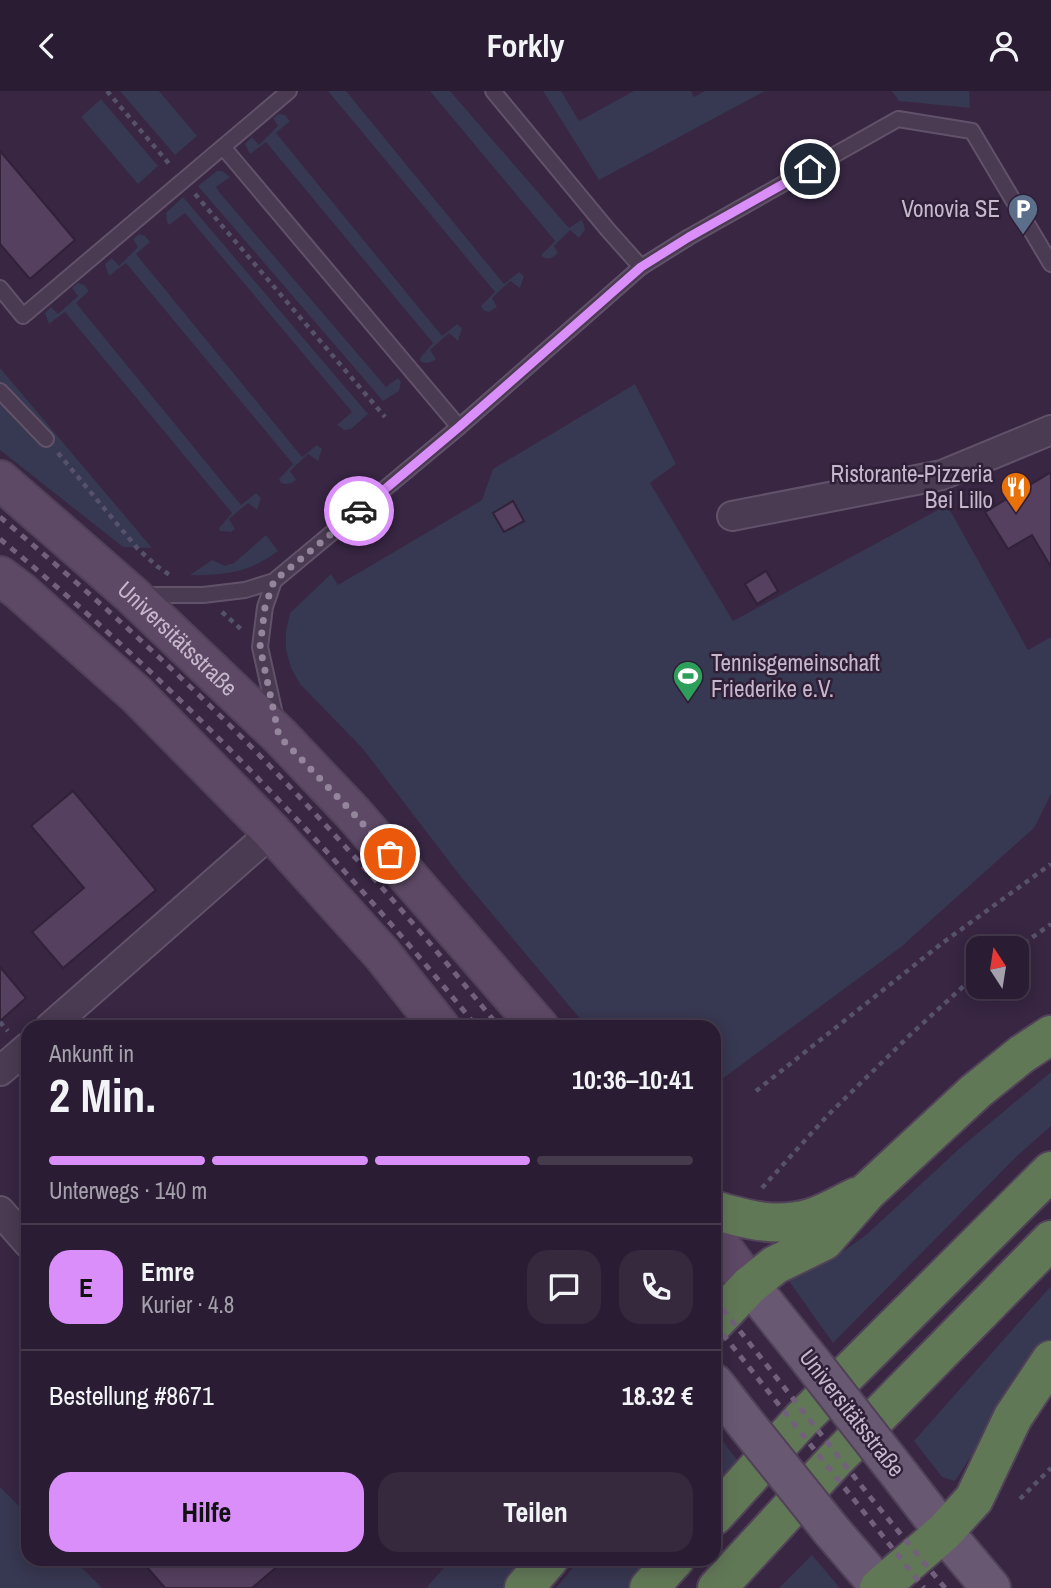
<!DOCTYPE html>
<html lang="de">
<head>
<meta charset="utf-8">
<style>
	:root { --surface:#2a1c32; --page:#36293e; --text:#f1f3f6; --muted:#a5a1ac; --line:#463a4d; --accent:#da8efa }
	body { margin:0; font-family:"Archivo Narrow",sans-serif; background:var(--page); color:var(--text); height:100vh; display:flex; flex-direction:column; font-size:26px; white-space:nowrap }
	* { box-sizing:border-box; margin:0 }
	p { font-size:23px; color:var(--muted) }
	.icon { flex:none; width:38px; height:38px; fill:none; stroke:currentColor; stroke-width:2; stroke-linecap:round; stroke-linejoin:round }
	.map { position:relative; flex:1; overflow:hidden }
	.side { position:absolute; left:21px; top:929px; width:700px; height:546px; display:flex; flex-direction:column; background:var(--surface); border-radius:21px; box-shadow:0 4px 18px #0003,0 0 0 2px var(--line) }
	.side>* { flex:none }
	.needle { width:46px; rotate:348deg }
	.tools { position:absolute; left:966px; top:845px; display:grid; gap:14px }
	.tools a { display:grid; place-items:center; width:63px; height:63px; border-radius:14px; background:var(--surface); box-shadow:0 4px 18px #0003,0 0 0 2px var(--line); font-size:35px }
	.pin { position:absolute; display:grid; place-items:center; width:60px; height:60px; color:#fff; margin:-30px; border:4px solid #fff; border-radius:50%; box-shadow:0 2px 7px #0007 }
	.courier { position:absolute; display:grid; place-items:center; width:70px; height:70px; margin:-35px; border:5px solid #da8efa; border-radius:50%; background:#fff; color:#222; box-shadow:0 2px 9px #0007 }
	.headline em { font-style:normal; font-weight:700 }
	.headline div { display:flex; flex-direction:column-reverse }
	.headline { display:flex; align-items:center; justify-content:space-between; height:119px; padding:0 28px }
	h1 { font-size:46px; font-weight:700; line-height:52px }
	.bar { display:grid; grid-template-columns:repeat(4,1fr); gap:10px 7px; align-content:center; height:84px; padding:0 28px }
	.bar i { height:9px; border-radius:5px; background:var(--line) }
	.bar .current { background:var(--accent) }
	.bar p { grid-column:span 4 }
	.line { display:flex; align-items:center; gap:18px; padding:0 28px; border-top:2px solid var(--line) }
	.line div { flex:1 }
	.round { display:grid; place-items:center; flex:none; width:74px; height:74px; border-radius:21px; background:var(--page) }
	.primary-button { display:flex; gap:14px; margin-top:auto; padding:14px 28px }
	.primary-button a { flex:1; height:80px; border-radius:21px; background:var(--accent); color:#111; font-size:28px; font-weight:700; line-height:80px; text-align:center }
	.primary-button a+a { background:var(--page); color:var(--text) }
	header { display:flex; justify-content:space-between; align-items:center; height:91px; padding:0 28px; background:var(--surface); font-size:32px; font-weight:700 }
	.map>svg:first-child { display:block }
	.green { fill:#373851 }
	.building { fill:#554060; stroke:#312139; stroke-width:2 }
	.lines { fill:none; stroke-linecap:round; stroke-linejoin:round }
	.lane-casing { stroke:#625269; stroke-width:18 }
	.street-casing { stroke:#625269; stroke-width:32 }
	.secondary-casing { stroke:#504158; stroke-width:42 }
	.primary-casing { stroke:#504158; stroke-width:42 }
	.highway-casing { stroke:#524259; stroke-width:42 }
	.path { stroke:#57526b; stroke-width:4.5; stroke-dasharray:5 5; stroke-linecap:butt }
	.lane { stroke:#4a3a52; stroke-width:14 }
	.street { stroke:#4a3a52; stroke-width:28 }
	.secondary { stroke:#5d4865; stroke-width:38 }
	.primary { stroke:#695872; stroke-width:38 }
	.highway { stroke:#617857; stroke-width:38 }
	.rail { stroke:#72607c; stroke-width:5; stroke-dasharray:7 7; stroke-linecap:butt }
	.primary-bridge-casing { stroke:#504158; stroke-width:42; stroke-linecap:butt }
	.primary-bridge { stroke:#695872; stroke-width:38 }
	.done { stroke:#94849c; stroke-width:7; stroke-dasharray:0 12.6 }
	.route { stroke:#da8efa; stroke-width:9 }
	.labels { text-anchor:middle; stroke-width:5; stroke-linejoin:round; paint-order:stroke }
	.poi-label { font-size:23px; fill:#c6b7cc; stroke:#2f1f37; text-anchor:end }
	.street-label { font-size:23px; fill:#c6b7cc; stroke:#2f1f37 }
</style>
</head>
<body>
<header><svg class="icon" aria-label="back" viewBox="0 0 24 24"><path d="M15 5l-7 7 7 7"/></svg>Forkly<svg class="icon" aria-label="person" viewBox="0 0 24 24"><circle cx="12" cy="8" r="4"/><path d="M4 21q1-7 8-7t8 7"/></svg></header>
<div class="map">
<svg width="1051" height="1497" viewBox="0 0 1051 1497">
	<rect width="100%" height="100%" fill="#382642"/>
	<g class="green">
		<path d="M 120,0 L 159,0 L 197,45 L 175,64 Z"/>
		<path d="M 328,0 L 346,0 L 504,193 L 519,181 L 524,185 L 520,197 L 510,190 L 492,207 L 497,216 L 489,221 L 483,219 L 481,215 L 495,201 Z"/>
		<path d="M 430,0 L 450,0 L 569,137 L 581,129 L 583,131 L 585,139 L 579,147 L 570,139 L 554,155 L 558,162 C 552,168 547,170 541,164 L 555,150 Z"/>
		<path d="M 543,0 L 561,0 L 579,30 L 634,0 L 691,0 L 694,6 L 705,0 L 765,0 L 599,89 Z"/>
		<path d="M 892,0 L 969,0 L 970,17 L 899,10 Z"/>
		<path d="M 101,8 L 158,75 L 138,93 L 81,26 Z"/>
		<path d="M 279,23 L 285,24 L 290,30 L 276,42 L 442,245 L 457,233 L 462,237 L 458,250 L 449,242 L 430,259 L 436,268 C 430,272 427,273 421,271 L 420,267 L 433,252 L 266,51 L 250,63 L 245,53 L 252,46 L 259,54 L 278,35 L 273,27 Z"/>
		<path d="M 217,80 L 222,80 L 230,86 L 216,96 L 220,102 L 386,296 L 398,287 L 401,291 L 399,300 L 383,310 L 198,95 Z"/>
		<path d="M 183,106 L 368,323 L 351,338 L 344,339 L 337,334 L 352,321 L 185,122 L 169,134 L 167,131 L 166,122 Z"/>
		<path d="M 139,143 L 145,145 L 150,151 L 136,163 L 302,366 L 317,354 L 322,358 L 318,370 L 308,363 L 290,380 L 296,389 C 290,393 287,394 281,392 L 279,388 L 293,373 L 126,172 L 109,185 L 105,173 L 112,167 L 119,175 L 138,156 L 133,148 Z"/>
		<path d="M 78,192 L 84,194 L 89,200 L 76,212 L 241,414 L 256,402 L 261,407 L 257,419 L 248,412 L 229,428 L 235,438 L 231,441 L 220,440 L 219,437 L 232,422 L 65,221 L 49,233 L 45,222 L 51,216 L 58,223 L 78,205 L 72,197 Z"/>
		<path d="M 0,277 L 152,457 L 123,456 L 0,359 Z"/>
		<path d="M 635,293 L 676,373 L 650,392 L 733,530 L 947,414 L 1028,559 L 1051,546 L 1051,703 L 1034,737 L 901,856 L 714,994 L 714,936 L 587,936 L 461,786 L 363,658 L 300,593 L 291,577 L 286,559 L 286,541 L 290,522 L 331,483 L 338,494 L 482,409 L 493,378 Z"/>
		<path d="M 266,444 L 278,460 C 248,482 227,484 190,484 L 212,469 L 225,475 L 234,472 Z"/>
		<path d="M 1051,981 L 1051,1035 L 1017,1065 L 833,1252 L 786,1186 L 832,1168 L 866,1144 L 960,1057 Z"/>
		<path d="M 1051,1195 L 1051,1248 L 988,1339 L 955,1390 L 942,1386 L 914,1350 Z"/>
		<path d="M 714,1339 L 744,1378 L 714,1410 Z"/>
		<path d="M 0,1396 L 28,1424 L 28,1468 L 73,1468 L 102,1497 L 0,1497 Z"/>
		<path d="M 812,1464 L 840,1497 L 779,1497 Z"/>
		<path d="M 452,1468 L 534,1468 L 511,1497 L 426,1497 Z"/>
		<path d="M 580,1468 L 660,1468 L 633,1497 L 556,1497 Z"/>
	</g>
	<g class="building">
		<path d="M 0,60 L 75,149 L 30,188 L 0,153 Z"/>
		<path d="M 1051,381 L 1051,476 L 1032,444 L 1008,458 L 985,421 Z"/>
		<path d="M 513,410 L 524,430 L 504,441 L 493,422 Z"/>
		<path d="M 766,480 L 778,500 L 757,513 L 745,493 Z"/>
		<path d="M 73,700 L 156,799 L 63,877 L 32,841 L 84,797 L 31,735 Z"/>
		<path d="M 0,876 L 26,907 L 0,930 Z"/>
		<path d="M 140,1468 L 286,1468 L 252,1497 L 165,1497 Z"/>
	</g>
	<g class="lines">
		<g class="lane-casing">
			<g id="lane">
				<path d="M 493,0 L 608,139 L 641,176"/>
				<path d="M 223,56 L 459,336"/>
				<path d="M 0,197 L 23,225 L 289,0"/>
				<path d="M 0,300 L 46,348"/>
				<path d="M 274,490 L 265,516 L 260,556 L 276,628"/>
				<path d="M 141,504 L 203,504 L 245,499 L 274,490 L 459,336 L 641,176 L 689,146 L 898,28 L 972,40 L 1051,173"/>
			</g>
		</g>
		<g class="street-casing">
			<g id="street">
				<path d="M 732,425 L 942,384 L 1051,339"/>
				<path d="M 50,936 L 272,741"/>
				<path d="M 0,980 L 28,956"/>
				<path d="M 0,1120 L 28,1152"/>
			</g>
		</g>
		<g class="secondary-casing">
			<g id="secondary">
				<path id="s1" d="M 0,389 L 132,504 L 280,645 L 353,722 L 539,936"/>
				<path d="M 0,485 L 20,500 L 137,604 L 272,741 L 382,863 L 440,936"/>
				<path d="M 714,1146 L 750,1194"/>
			</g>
		</g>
		<g class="primary-casing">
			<g id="primary">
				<path d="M 750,1194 L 810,1269"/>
				<path d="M 714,1292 L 746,1333"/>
				<path d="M 893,1375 L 944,1441 L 991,1497"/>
				<path d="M 831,1439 L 881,1497"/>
			</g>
		</g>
		<g class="highway-casing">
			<g id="highway">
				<path d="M 714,1119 C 747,1129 777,1137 811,1127 C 827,1122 842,1113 856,1106"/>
				<path d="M 714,1232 L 750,1194 L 775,1174 L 824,1150 L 868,1100 L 976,1000 L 1022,963 L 1051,944"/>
				<path d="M 714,1425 L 801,1329 L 1051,1080"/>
				<path d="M 524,1497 L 549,1468"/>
				<path d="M 649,1497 L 675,1468"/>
				<path d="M 717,1497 L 834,1370 L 1051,1149"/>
				<path d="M 879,1497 L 944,1441 L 974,1408 L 1013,1326 L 1051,1269"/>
			</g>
		</g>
		<g class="path">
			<path d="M 107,0 L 171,75"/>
			<path d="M 195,103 L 385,326"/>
			<path d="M 58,362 L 138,458 L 158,476 L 170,484"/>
			<path d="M 222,521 L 242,539"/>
			<path d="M 1016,858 L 1051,833"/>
			<path d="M 0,931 L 8,940"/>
			<path d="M 756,1000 L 941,853 L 1051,773"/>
			<path d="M 762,1097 L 827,1025 L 911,943 L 978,882"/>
			<path d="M 1020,1408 L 1051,1377"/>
		</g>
		<use href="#lane" class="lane"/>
		<use href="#street" class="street"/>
		<use href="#secondary" class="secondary"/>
		<use href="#primary" class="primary"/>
		<use href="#highway" class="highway"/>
		<g class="rail">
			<path d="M 0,426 C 70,485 139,546 205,610 C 310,712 407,822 499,936"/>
			<path d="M 0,448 C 176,593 334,759 477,936"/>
			<path d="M 714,1207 L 871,1407 L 945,1497"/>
			<path d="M 714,1232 L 924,1497"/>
		</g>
		<g class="primary-bridge-casing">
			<g id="primary-bridge">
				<path d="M 810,1269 L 893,1375"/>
				<path d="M 746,1333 L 831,1439"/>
			</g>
		</g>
		<use href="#primary-bridge" class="primary-bridge"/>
	</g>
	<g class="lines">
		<path class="done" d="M 359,420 L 274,490 L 265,516 L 260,556 L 279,645 L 353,722 L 390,763"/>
		<path class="route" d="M 359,420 L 459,336 L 641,176 L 689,146 L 810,78"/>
	</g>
	<defs>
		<g id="parking-pin" transform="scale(1.575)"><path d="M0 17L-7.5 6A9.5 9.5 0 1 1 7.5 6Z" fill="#5c6f8a" stroke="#2f1f37"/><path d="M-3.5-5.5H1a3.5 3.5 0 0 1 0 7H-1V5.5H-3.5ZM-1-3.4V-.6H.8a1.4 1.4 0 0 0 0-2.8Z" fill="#fff"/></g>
		<g id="restaurant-pin" transform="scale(1.575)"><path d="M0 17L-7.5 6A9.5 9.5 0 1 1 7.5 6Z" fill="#e8710a" stroke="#2f1f37"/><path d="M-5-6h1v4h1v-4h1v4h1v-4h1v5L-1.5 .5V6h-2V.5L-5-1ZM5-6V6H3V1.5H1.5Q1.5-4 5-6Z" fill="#fff"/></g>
		<g id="stadium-pin" transform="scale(1.575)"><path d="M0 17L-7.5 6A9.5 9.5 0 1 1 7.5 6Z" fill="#2e9e5b" stroke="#2f1f37"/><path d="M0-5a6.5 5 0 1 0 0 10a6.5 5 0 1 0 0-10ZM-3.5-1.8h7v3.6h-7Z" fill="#fff"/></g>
	</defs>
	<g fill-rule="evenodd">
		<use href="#parking-pin" x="1023" y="118"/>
		<use href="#restaurant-pin" x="1016" y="396"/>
		<use href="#stadium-pin" x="688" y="585"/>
	</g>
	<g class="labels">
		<g class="poi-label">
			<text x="1000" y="126">Vonovia SE</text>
			<text x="993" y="391">Ristorante-Pizzeria<tspan x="993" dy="26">Bei Lillo</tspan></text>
			<text x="711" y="580" text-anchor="start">Tennisgemeinschaft<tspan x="711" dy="26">Friederike e.V.</tspan></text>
		</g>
		<g class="street-label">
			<text dy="8" stroke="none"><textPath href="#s1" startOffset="238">Universitätsstraße</textPath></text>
			<text transform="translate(852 1322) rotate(52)" y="8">Universitätsstraße</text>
		</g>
	</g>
</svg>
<div class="tools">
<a><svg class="needle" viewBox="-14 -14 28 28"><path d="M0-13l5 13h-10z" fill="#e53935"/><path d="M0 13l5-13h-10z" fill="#a5a1ac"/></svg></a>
</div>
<div class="pin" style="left:390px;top:763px;background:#ea580c"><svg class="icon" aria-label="bag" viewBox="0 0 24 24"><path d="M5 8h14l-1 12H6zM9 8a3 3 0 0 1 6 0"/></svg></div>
<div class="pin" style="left:810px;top:78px;background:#1f2937"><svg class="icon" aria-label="home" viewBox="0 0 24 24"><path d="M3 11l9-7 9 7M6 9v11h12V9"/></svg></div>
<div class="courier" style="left:359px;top:420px"><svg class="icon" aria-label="car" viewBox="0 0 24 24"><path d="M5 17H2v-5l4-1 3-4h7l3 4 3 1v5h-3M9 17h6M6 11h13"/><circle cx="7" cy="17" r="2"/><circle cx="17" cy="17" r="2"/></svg></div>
<section class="side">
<div class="headline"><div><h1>2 Min.</h1><p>Ankunft in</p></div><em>10:36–10:41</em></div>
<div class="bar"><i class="current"></i><i class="current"></i><i class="current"></i><i></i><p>Unterwegs · 140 m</p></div>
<div class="line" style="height:126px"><b class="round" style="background:var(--accent);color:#111">E</b><div><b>Emre</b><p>Kurier · 4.8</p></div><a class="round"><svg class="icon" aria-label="chat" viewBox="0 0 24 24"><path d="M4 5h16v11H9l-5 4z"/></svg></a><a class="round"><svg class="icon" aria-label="phone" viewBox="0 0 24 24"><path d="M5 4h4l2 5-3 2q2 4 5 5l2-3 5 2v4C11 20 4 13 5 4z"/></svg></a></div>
<div class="line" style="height:91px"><div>Bestellung #8671</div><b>18.32 €</b></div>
<div class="primary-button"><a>Hilfe</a><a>Teilen</a></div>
</section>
</div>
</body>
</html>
